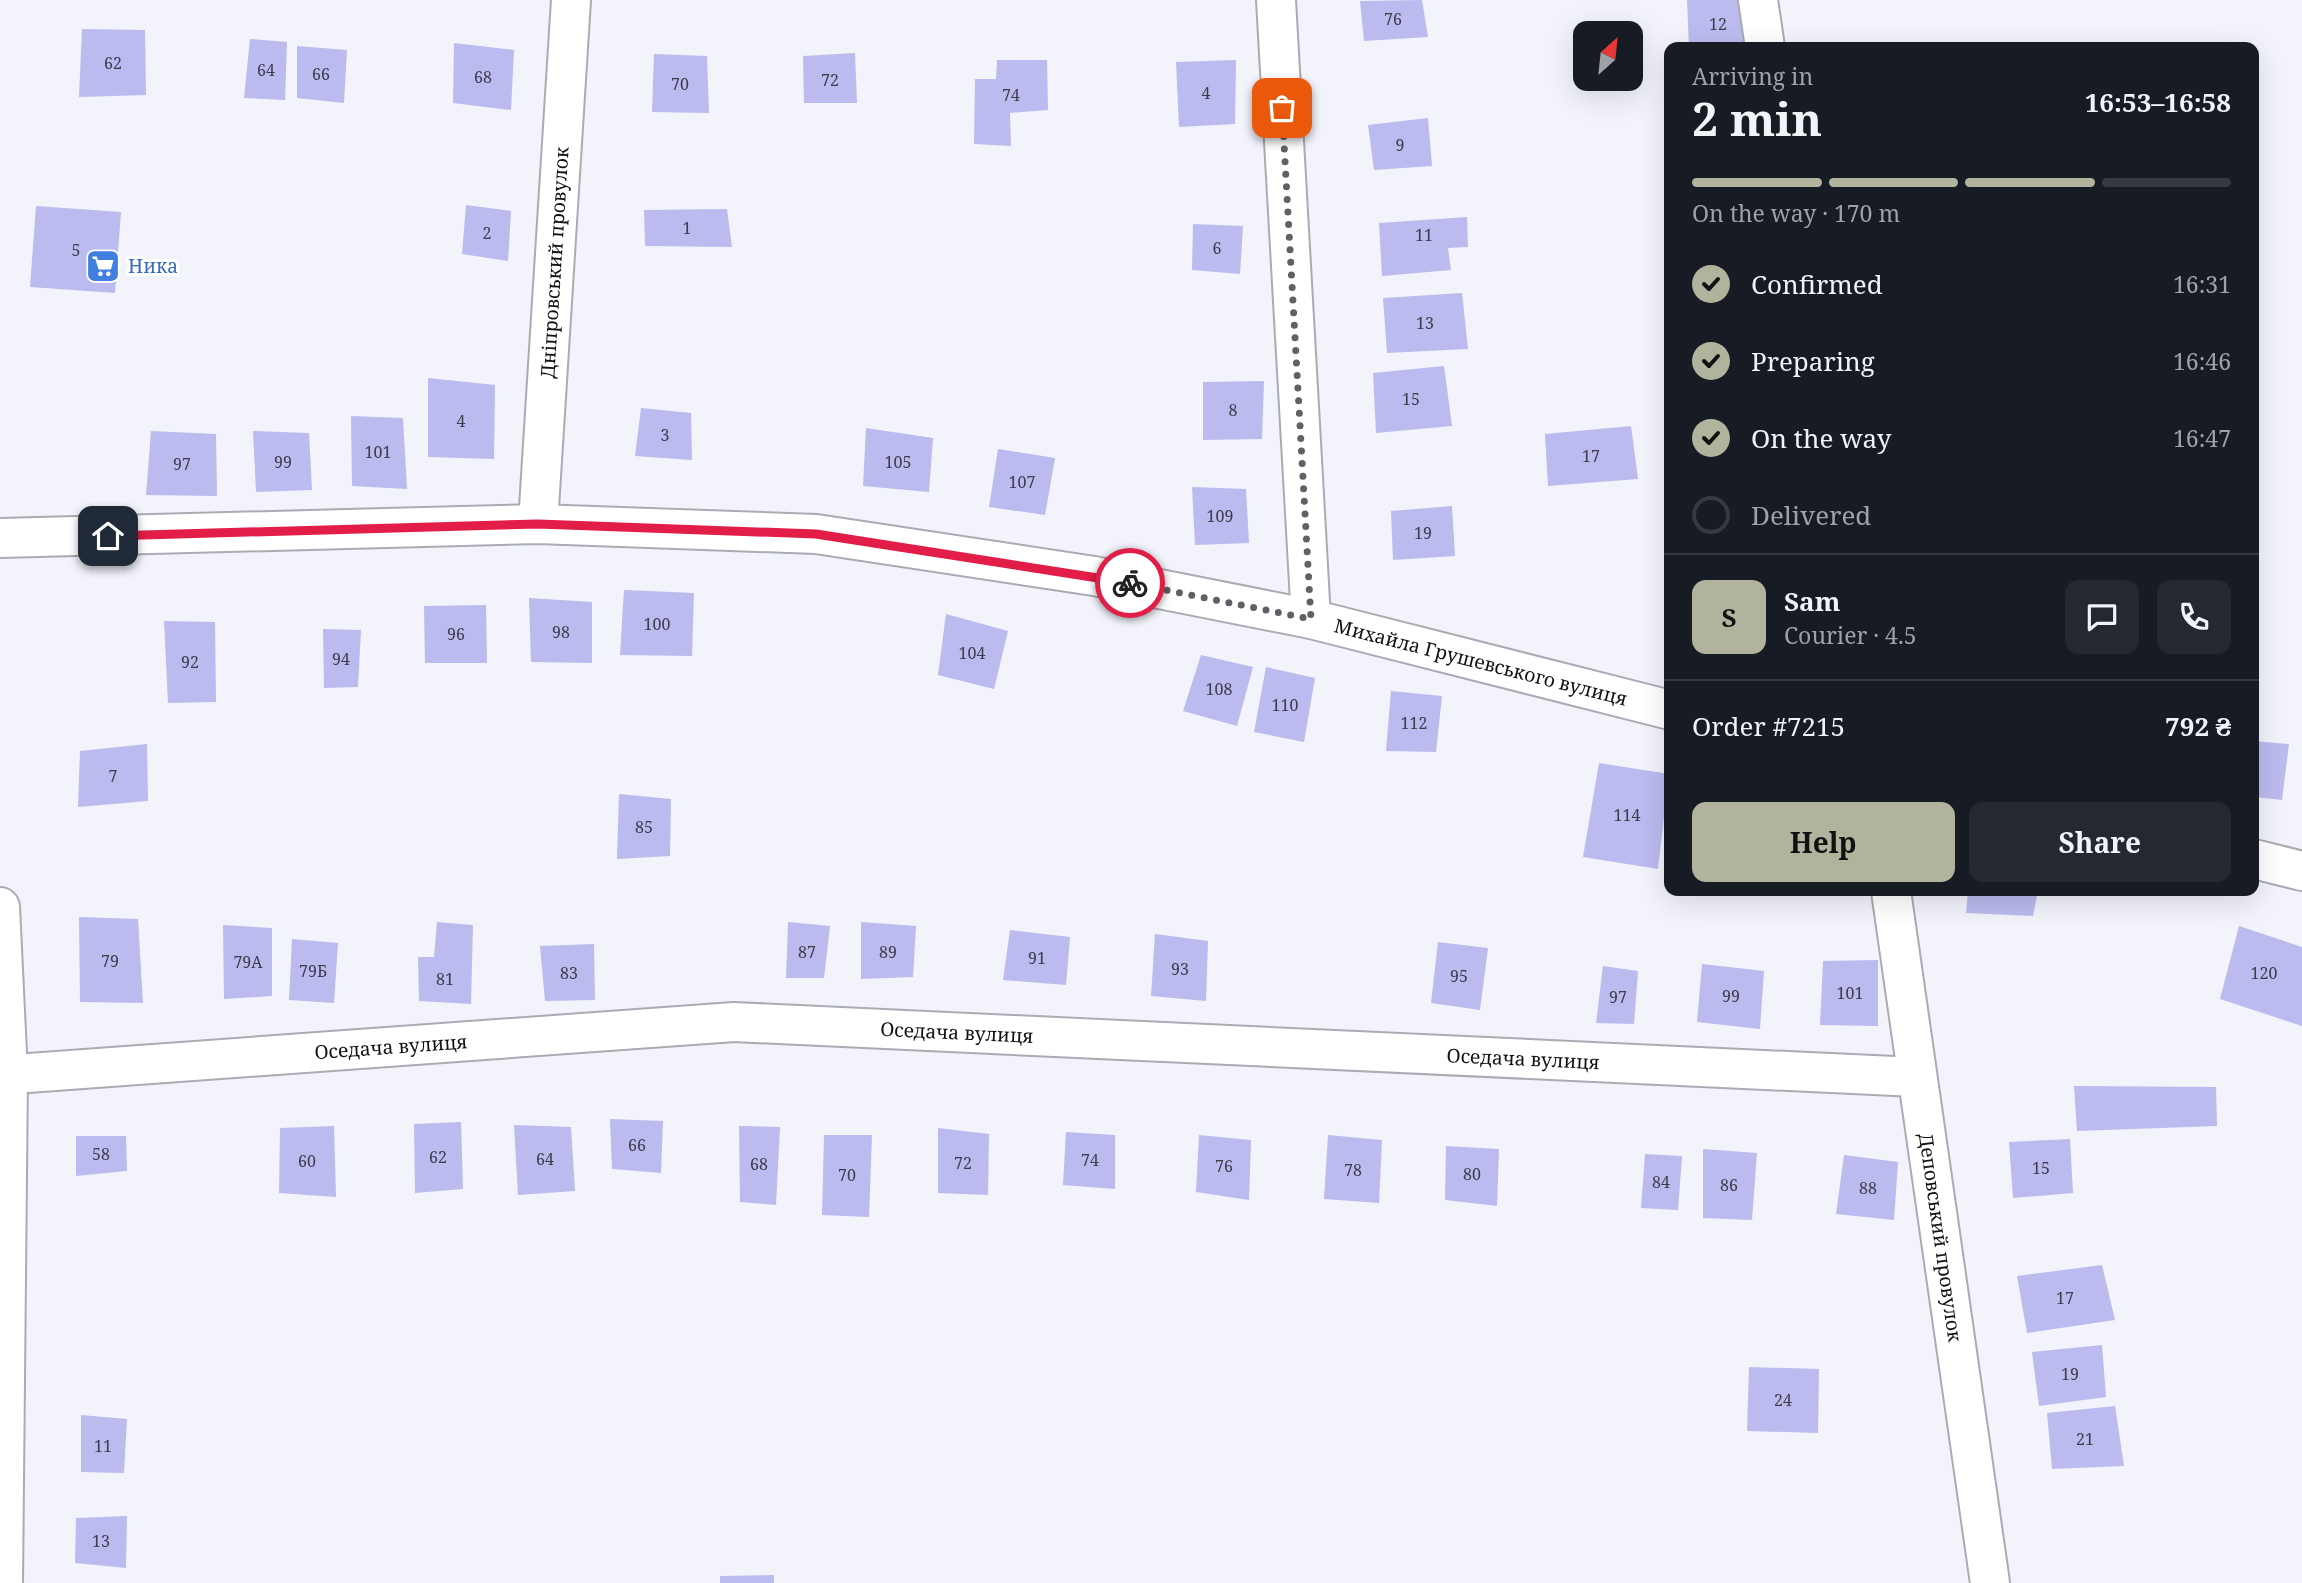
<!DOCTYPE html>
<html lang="en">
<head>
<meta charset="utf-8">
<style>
	:root { --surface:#171b24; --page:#242831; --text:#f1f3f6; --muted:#9ea1a6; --line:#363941; --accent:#b2b39d }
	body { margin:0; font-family:"Noto Serif",serif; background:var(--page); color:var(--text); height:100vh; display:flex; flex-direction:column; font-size:26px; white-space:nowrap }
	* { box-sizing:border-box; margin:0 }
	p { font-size:23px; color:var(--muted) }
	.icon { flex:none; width:38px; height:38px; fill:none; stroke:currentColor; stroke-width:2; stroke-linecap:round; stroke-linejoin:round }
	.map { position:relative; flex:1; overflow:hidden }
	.details { position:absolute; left:1664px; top:42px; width:595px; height:854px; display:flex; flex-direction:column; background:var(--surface); border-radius:14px; box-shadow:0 7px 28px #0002 }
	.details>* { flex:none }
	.needle { width:46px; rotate:27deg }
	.fabs { position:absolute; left:1573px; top:21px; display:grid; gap:14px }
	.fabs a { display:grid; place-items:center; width:70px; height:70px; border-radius:14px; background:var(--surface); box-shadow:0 7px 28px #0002; font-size:35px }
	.pin { position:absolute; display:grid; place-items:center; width:60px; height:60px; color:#fff; margin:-30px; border-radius:14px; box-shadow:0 4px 10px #0006 }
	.courier { position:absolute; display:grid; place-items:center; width:70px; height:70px; margin:-35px; border:5px solid #e11d48; border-radius:50%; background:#fff; color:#222; box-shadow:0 2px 9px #0007 }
	.overview em { font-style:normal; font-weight:700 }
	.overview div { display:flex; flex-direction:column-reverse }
	.overview { display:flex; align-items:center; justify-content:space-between; height:119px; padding:0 28px }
	h1 { font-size:46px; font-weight:700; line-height:52px }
	.bar { display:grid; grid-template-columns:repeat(4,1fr); gap:10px 7px; align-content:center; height:84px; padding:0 28px }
	.bar i { height:9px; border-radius:5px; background:var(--line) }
	.bar .selected { background:var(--accent) }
	.bar p { grid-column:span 4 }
	.line { display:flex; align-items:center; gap:18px; padding:0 28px; border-top:2px solid var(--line) }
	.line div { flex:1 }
	.round { display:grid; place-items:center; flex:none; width:74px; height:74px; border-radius:14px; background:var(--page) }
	ol { padding:0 28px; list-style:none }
	li { display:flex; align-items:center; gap:21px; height:77px }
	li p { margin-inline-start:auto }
	li .icon { padding:7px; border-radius:50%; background:var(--accent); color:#111; stroke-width:4 }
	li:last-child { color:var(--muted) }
	li i { width:38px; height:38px; border:4px solid var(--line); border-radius:50% }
	.cta { display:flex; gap:14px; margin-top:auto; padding:14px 28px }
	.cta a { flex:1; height:80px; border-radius:14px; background:var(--accent); color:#111; font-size:28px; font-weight:700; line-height:80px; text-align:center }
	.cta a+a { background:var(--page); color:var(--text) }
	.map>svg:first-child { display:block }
	.building { fill:#bbbbef }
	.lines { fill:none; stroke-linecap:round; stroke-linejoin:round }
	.minor-casing { stroke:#aaabb3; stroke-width:42 }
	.minor { stroke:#fff; stroke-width:38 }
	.done { stroke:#606166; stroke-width:7; stroke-dasharray:0 12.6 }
	.route { stroke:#e11d48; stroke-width:9 }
	.labels { text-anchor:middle; stroke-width:6; stroke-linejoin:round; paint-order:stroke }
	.number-label { font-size:16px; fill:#3c3c4c }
	.street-label { font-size:19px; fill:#121215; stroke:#fff }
	.shop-label { font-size:19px; fill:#366cbe; stroke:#fff; text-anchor:start }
</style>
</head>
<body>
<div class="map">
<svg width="2302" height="1583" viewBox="0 0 2302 1583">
	<rect width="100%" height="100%" fill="#f2f3fb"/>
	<g class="building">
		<path d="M 1422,0 L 1428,37 L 1364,41 L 1360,1 Z"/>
		<path d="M 1687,0 L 1746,0 L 1752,47 L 1689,47 Z"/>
		<path d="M 82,29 L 145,30 L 146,95 L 79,97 Z"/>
		<path d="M 250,39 L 287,42 L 285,100 L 244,98 Z"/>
		<path d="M 454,43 L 514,50 L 511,110 L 453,103 Z"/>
		<path d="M 297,46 L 347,50 L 344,103 L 297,98 Z"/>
		<path d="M 855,53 L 857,103 L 804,103 L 803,56 Z"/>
		<path d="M 654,54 L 707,56 L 709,113 L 652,112 Z"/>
		<path d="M 997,60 L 1047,60 L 1048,110 L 1010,113 L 1011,146 L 974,144 L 975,79 L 996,79 Z"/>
		<path d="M 1236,60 L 1235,124 L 1179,127 L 1176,62 Z"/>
		<path d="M 1428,118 L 1432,166 L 1374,170 L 1368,125 Z"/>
		<path d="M 466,205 L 511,211 L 508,261 L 462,254 Z"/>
		<path d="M 36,206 L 121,212 L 115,293 L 30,287 Z"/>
		<path d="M 727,209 L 732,247 L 645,246 L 644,210 Z"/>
		<path d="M 1467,217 L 1468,247 L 1448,248 L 1451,270 L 1382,276 L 1379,223 Z"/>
		<path d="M 1193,224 L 1243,226 L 1240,274 L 1192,270 Z"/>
		<path d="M 1462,293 L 1468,349 L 1387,353 L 1383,298 Z"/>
		<path d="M 1444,366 L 1452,426 L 1376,433 L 1373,373 Z"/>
		<path d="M 428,378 L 495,385 L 494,459 L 428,457 Z"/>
		<path d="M 1264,381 L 1262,439 L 1203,440 L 1203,382 Z"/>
		<path d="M 641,408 L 691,413 L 692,460 L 635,456 Z"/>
		<path d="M 351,416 L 403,418 L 407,489 L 352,486 Z"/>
		<path d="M 1631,426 L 1638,479 L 1548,486 L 1545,434 Z"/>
		<path d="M 866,428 L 933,438 L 929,492 L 863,486 Z"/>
		<path d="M 151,431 L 216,434 L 217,496 L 146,495 Z"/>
		<path d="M 253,431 L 309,433 L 312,490 L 256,492 Z"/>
		<path d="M 998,449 L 1055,458 L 1045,515 L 989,507 Z"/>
		<path d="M 1192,487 L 1246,489 L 1249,543 L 1195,545 Z"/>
		<path d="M 1452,506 L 1455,556 L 1393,560 L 1391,511 Z"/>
		<path d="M 624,590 L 694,593 L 692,656 L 620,655 Z"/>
		<path d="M 529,598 L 592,602 L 592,663 L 531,662 Z"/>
		<path d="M 486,605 L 487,663 L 425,663 L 424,606 Z"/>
		<path d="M 946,614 L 1008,631 L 994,689 L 938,675 Z"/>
		<path d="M 164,621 L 215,622 L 216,702 L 168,703 Z"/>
		<path d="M 323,629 L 361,630 L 358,687 L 324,688 Z"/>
		<path d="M 1201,655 L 1253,667 L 1237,726 L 1183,711 Z"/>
		<path d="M 1266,667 L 1315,678 L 1304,742 L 1254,732 Z"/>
		<path d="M 1391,691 L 1442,696 L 1436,752 L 1386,751 Z"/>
		<path d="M 2254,741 L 2289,744 L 2282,800 L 2254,797 Z"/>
		<path d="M 147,744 L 148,801 L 78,807 L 80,751 Z"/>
		<path d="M 1599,763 L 1669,774 L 1658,869 L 1583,857 Z"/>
		<path d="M 619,794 L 671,799 L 670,856 L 617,859 Z"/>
		<path d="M 1968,891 L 2038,891 L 2033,916 L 1966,913 Z"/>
		<path d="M 79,917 L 138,919 L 143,1003 L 80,1002 Z"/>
		<path d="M 437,922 L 473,925 L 471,1004 L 419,1001 L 418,957 L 434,957 Z"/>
		<path d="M 788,922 L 830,926 L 824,978 L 786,978 Z"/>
		<path d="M 861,922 L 916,926 L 913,977 L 861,979 Z"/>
		<path d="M 223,925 L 272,928 L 272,996 L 224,999 Z"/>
		<path d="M 2239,926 L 2302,947 L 2302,1026 L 2220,999 Z"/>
		<path d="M 1010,930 L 1070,937 L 1066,985 L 1003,980 Z"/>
		<path d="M 1155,934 L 1208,941 L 1206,1001 L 1151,996 Z"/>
		<path d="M 292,939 L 338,943 L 334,1003 L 289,1000 Z"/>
		<path d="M 1438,942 L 1488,948 L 1480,1010 L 1431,1003 Z"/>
		<path d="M 594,944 L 595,1000 L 545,1001 L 540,946 Z"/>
		<path d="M 1878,960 L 1878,1026 L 1820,1025 L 1823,961 Z"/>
		<path d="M 1702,964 L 1764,971 L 1760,1029 L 1697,1022 Z"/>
		<path d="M 1603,966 L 1638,971 L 1634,1024 L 1596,1023 Z"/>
		<path d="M 2074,1086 L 2216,1087 L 2217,1126 L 2077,1131 Z"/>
		<path d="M 610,1119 L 663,1121 L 661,1173 L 612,1169 Z"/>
		<path d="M 461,1122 L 463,1189 L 415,1193 L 414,1124 Z"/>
		<path d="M 514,1125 L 571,1127 L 575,1191 L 518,1195 Z"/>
		<path d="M 334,1126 L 336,1197 L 279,1193 L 280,1128 Z"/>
		<path d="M 739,1126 L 780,1127 L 776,1205 L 740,1202 Z"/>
		<path d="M 938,1128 L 989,1134 L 988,1195 L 938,1193 Z"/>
		<path d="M 1066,1132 L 1115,1135 L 1115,1189 L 1063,1185 Z"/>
		<path d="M 824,1135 L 872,1135 L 869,1217 L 822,1215 Z"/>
		<path d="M 1199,1135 L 1251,1140 L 1249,1200 L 1196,1192 Z"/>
		<path d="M 1328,1135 L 1382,1140 L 1379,1203 L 1324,1199 Z"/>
		<path d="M 76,1136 L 126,1136 L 127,1171 L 76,1176 Z"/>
		<path d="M 2070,1139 L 2073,1193 L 2013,1198 L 2009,1142 Z"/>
		<path d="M 1446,1146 L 1499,1149 L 1497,1206 L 1445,1200 Z"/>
		<path d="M 1703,1149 L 1757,1153 L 1752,1220 L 1703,1218 Z"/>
		<path d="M 1645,1154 L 1682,1156 L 1678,1210 L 1641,1208 Z"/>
		<path d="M 1844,1155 L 1898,1162 L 1894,1220 L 1836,1214 Z"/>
		<path d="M 2102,1265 L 2115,1320 L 2027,1333 L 2017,1276 Z"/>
		<path d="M 2102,1345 L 2106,1397 L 2039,1406 L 2032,1352 Z"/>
		<path d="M 1749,1367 L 1819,1369 L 1818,1433 L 1747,1431 Z"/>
		<path d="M 2115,1406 L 2124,1466 L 2052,1469 L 2047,1413 Z"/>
		<path d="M 81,1415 L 127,1419 L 124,1473 L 81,1472 Z"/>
		<path d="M 127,1516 L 126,1568 L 75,1563 L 76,1518 Z"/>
		<path d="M 774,1575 L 774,1583 L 720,1583 L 720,1576 Z"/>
	</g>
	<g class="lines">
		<g class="minor-casing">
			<g id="minor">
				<path d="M 1276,0 L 1311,619"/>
				<path d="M 1758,0 L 1765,47"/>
				<path id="s1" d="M 538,524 L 571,0"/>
				<path id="s2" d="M 0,538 L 538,524 L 816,534 L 1094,576 L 1311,619 L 1670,710"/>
				<path d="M 2254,859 L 2302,871"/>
				<path id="s3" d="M 1891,891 L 1990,1583"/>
				<path d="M 0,907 L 8,1074 L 3,1583"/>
				<path id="s4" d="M 0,1075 L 734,1022 L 1916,1077"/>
			</g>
		</g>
		<use href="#minor" class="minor"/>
	</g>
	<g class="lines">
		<path class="done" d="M 1130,583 L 1311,619 L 1282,108"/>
		<path class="route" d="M 108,536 L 538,524 L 816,534 L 1130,583"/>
	</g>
	<defs>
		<g id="supermarket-square" transform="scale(1.75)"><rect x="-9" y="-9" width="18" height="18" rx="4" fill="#3f7fe0" stroke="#fff"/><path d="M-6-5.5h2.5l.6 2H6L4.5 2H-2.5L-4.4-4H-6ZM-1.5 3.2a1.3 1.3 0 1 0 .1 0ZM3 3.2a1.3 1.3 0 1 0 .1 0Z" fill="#fff"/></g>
	</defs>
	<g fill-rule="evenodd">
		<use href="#supermarket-square" x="103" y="266"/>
	</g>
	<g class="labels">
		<g class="number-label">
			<text x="1393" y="25">76</text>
			<text x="1718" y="30">12</text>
			<text x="113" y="69">62</text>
			<text x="266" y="76">64</text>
			<text x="321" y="80">66</text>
			<text x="483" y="83">68</text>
			<text x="830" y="86">72</text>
			<text x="680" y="90">70</text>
			<text x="1206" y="99">4</text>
			<text x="1011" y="101">74</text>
			<text x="1400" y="151">9</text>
			<text x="687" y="234">1</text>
			<text x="487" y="239">2</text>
			<text x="1424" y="241">11</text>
			<text x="1217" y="254">6</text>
			<text x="76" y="256">5</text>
			<text x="1425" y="329">13</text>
			<text x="1411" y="405">15</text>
			<text x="1233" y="416">8</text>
			<text x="461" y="427">4</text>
			<text x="665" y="441">3</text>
			<text x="378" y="458">101</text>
			<text x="1591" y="462">17</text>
			<text x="283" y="468">99</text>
			<text x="898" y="468">105</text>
			<text x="182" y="470">97</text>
			<text x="1022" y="488">107</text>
			<text x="1220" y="522">109</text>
			<text x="1423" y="539">19</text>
			<text x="657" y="630">100</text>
			<text x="561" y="638">98</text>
			<text x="456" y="640">96</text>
			<text x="972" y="659">104</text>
			<text x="341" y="665">94</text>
			<text x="190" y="668">92</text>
			<text x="1219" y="695">108</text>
			<text x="1285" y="711">110</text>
			<text x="1414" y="729">112</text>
			<text x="113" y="782">7</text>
			<text x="1627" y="821">114</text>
			<text x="644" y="833">85</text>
			<text x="807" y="958">87</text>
			<text x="888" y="958">89</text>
			<text x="1037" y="964">91</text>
			<text x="110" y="967">79</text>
			<text x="248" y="968">79А</text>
			<text x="1180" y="975">93</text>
			<text x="313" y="977">79Б</text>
			<text x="569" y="979">83</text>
			<text x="2264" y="979">120</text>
			<text x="1459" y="982">95</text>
			<text x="445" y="985">81</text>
			<text x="1850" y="999">101</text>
			<text x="1731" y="1002">99</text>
			<text x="1618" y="1003">97</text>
			<text x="637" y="1151">66</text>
			<text x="101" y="1160">58</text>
			<text x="438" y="1163">62</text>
			<text x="545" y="1165">64</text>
			<text x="1090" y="1166">74</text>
			<text x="307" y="1167">60</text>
			<text x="963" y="1169">72</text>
			<text x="759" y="1170">68</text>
			<text x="1224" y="1172">76</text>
			<text x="2041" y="1174">15</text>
			<text x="1353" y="1176">78</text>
			<text x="1472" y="1180">80</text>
			<text x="847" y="1181">70</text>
			<text x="1661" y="1188">84</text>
			<text x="1729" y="1191">86</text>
			<text x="1868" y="1194">88</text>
			<text x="2065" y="1304">17</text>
			<text x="2070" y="1380">19</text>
			<text x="1783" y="1406">24</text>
			<text x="2085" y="1445">21</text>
			<text x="103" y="1452">11</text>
			<text x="101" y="1547">13</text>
		</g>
		<g class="street-label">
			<text dy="7" stroke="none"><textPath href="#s1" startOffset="262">Дніпровський провулок</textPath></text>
			<text dy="7" stroke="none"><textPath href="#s2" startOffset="1494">Михайла Грушевського вулиця</textPath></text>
			<text dy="7" stroke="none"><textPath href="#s4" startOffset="959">Оседача вулиця</textPath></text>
			<text dy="7" stroke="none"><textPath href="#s4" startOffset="392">Оседача вулиця</textPath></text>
			<text dy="7" stroke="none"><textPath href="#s4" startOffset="1526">Оседача вулиця</textPath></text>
			<text dy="7" stroke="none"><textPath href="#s3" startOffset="350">Деповський провулок</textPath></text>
		</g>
		<g class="shop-label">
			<text x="128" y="273">Ника</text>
		</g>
	</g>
</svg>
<div class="fabs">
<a><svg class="needle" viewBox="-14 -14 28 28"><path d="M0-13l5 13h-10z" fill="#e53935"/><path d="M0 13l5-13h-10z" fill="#9ea1a6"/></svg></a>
</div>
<div class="pin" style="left:1282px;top:108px;background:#ea580c"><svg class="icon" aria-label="bag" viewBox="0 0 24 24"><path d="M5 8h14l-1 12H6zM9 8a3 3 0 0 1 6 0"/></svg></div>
<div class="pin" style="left:108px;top:536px;background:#1f2937"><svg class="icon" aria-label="home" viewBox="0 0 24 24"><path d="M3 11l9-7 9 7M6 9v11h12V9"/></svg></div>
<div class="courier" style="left:1130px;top:583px"><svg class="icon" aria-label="bike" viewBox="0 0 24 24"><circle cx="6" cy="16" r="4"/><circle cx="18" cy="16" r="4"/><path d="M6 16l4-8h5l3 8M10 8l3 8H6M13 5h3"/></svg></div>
<section class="details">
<div class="overview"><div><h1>2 min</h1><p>Arriving in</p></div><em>16:53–16:58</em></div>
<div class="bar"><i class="selected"></i><i class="selected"></i><i class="selected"></i><i></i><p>On the way · 170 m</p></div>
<ol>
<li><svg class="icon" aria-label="check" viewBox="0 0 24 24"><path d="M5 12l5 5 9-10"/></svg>Confirmed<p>16:31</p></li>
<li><svg class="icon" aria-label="check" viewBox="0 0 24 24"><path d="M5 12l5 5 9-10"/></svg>Preparing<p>16:46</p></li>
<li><svg class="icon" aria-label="check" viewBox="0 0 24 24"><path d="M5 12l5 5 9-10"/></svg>On the way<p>16:47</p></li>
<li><i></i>Delivered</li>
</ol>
<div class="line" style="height:126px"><b class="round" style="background:var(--accent);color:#111">S</b><div><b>Sam</b><p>Courier · 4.5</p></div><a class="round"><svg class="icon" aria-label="chat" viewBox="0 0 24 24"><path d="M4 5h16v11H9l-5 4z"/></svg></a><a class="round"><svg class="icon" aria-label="phone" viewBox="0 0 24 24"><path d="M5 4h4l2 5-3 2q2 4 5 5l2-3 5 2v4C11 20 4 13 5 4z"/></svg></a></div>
<div class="line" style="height:91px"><div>Order #7215</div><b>792 ₴</b></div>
<div class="cta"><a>Help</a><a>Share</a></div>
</section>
</div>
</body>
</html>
